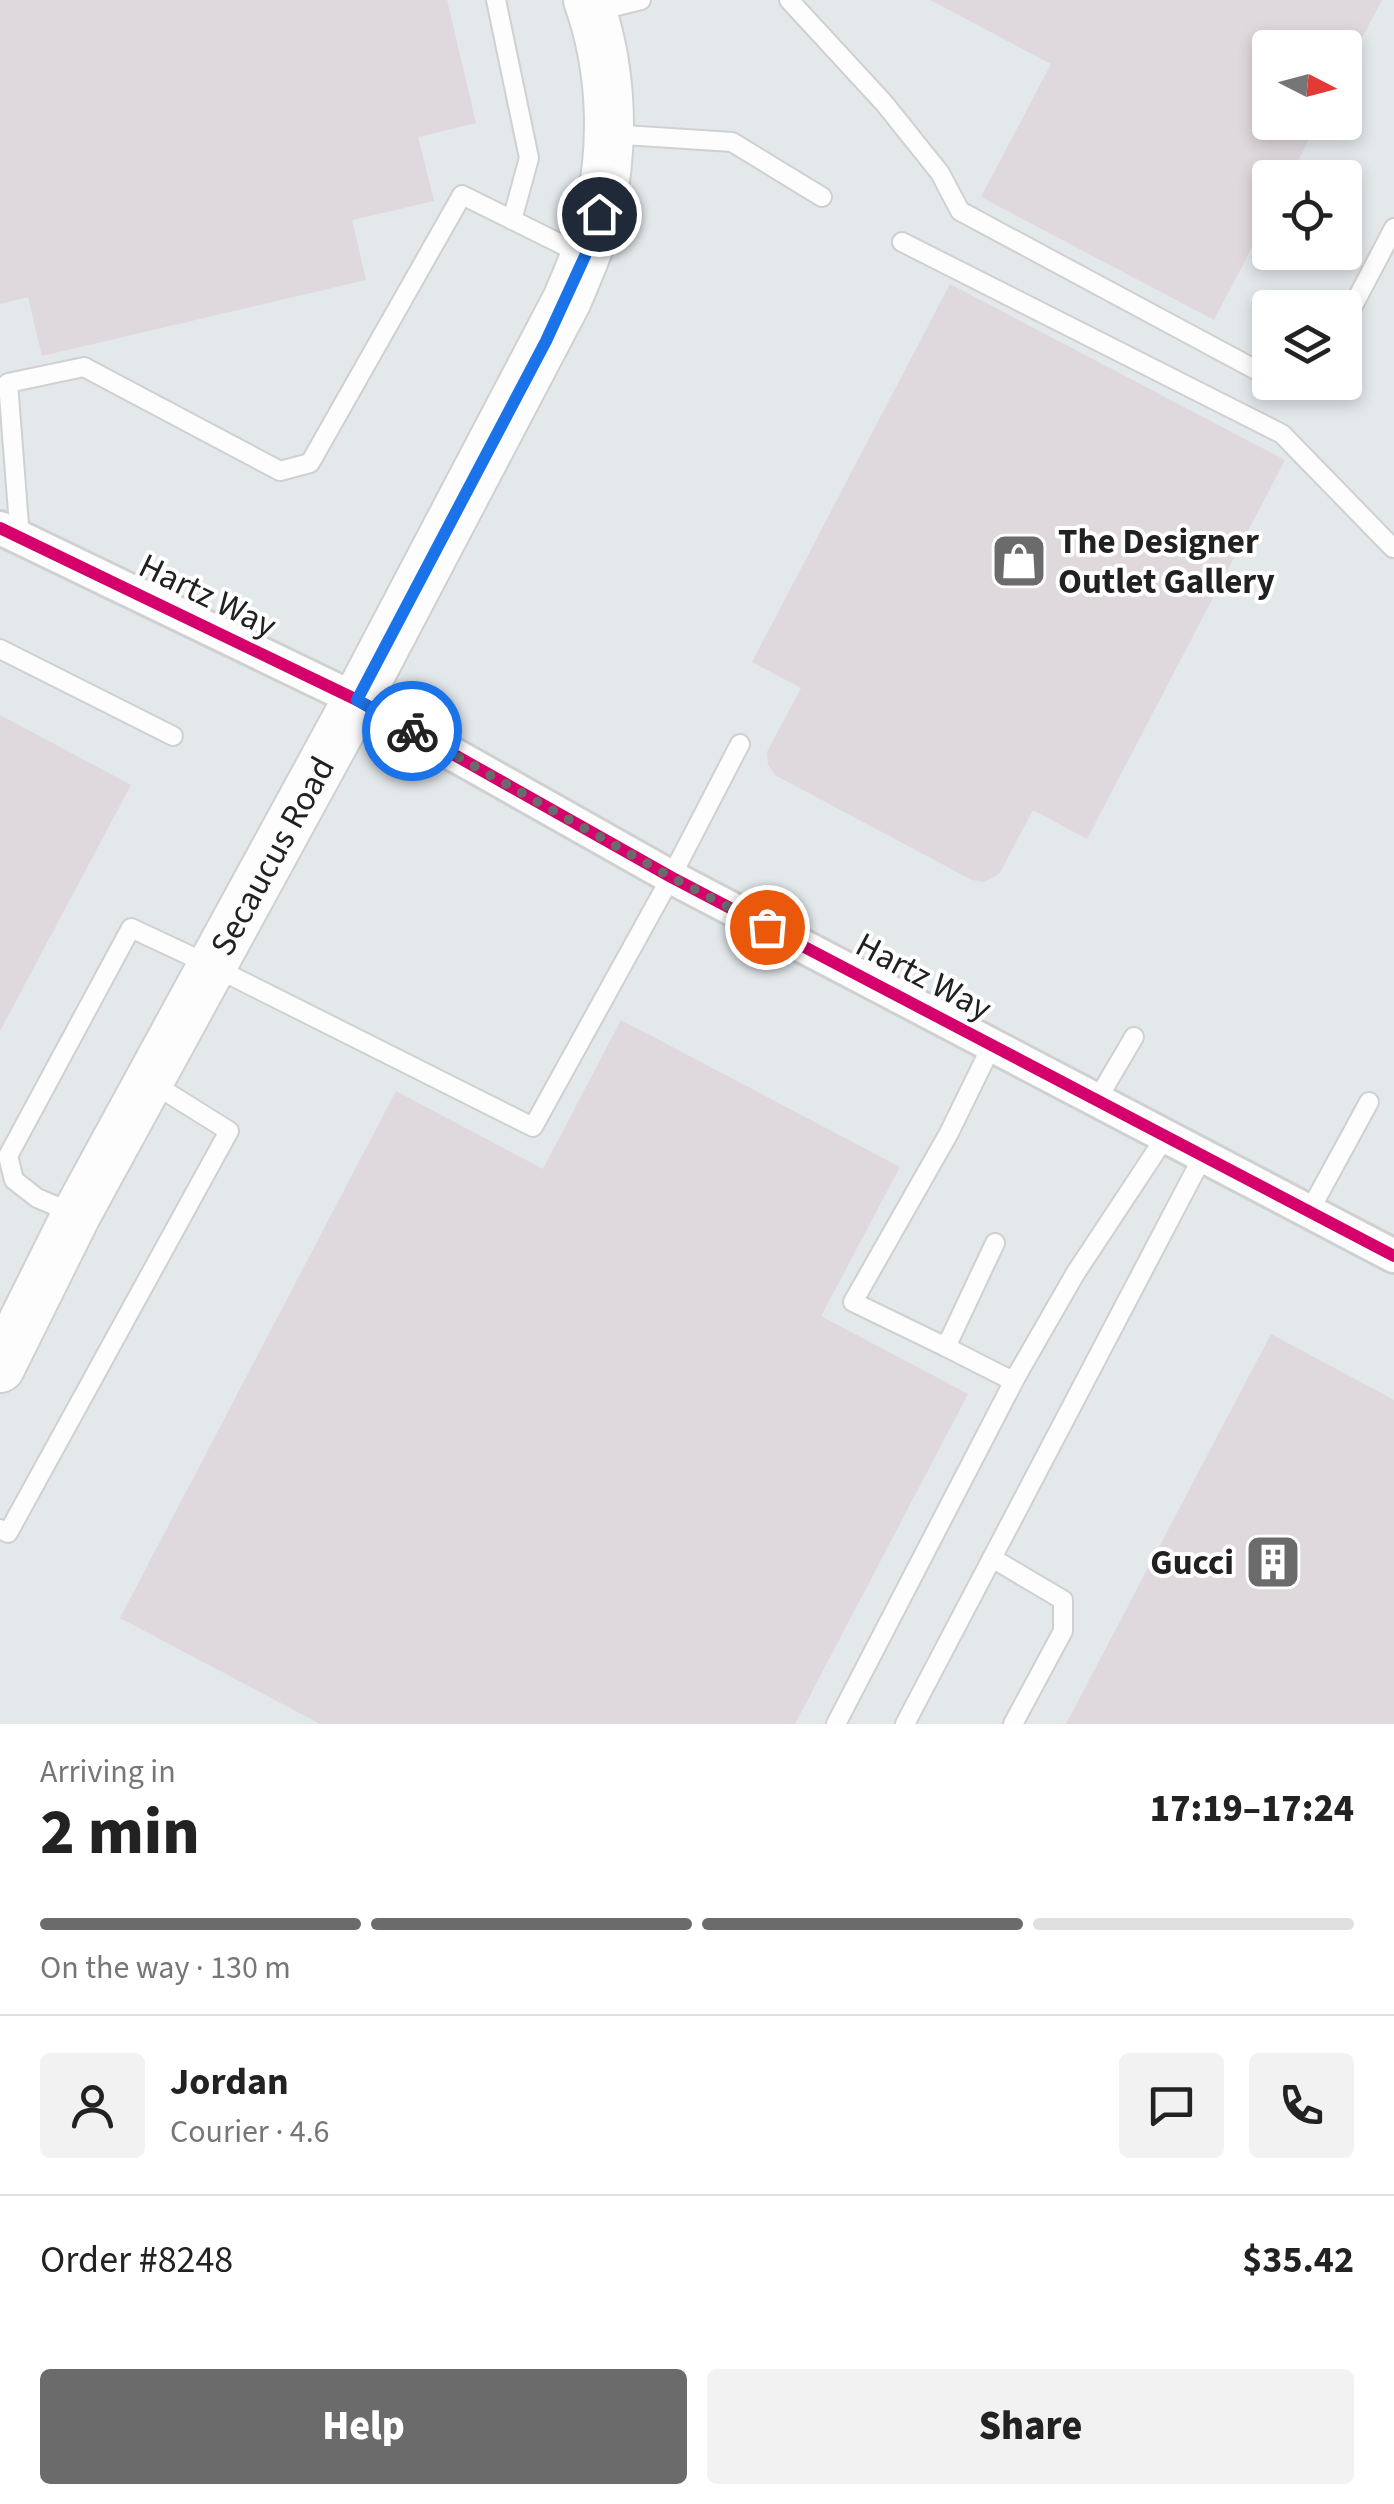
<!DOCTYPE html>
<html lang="en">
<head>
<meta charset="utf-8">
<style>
	:root { --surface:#fff; --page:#f2f2f2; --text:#222; --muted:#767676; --line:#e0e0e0; --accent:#6b6b6b }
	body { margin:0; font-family:"Source Sans 3",sans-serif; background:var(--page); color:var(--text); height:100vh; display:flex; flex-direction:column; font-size:38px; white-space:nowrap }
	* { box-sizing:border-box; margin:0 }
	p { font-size:32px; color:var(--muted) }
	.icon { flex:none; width:55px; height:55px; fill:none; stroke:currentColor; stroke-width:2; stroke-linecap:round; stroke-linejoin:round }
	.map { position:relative; height:1724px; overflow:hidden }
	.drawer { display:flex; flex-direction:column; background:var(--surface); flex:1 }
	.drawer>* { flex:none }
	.needle { width:65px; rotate:96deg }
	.buttons { position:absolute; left:1252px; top:30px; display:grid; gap:20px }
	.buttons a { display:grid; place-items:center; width:110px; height:110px; border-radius:10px; background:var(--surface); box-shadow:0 5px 15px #0003; font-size:50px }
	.pin { position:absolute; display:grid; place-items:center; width:85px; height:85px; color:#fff; margin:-42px; border:5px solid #fff; border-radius:50%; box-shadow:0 2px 10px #0007 }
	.courier { position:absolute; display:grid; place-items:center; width:100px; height:100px; margin:-50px; border:8px solid #1a73e8; border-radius:50%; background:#fff; color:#222; box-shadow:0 2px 12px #0007 }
	.summary em { font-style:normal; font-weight:800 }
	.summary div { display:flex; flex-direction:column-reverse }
	.summary { display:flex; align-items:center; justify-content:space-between; height:170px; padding:0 40px }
	h1 { font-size:65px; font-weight:800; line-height:75px }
	.bar { display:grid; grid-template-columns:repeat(4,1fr); gap:15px 10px; align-content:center; height:120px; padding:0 40px }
	.bar i { height:12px; border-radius:8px; background:var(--line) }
	.bar .selected { background:var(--accent) }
	.bar p { grid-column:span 4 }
	.line { display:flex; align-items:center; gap:25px; padding:0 40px; border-top:2px solid var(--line) }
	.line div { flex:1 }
	.round { display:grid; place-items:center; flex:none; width:105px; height:105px; border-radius:10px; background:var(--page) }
	.primary-button { display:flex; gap:20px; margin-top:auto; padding:20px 40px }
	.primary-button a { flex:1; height:115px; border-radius:10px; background:var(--accent); color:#fff; font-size:40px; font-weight:800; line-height:115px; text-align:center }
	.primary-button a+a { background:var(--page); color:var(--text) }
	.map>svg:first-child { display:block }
	.built { fill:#e3e8eb; fill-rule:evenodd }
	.building { fill:#dfd8dd }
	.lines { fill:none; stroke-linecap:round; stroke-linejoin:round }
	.lane-casing { stroke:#d0d0d0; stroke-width:22 }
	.street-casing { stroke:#d0d0d0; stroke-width:38 }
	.secondary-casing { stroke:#d0d0d0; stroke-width:52 }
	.lane { stroke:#fdfdfd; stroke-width:18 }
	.street { stroke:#fdfdfd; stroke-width:32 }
	.secondary { stroke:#fdfdfd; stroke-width:48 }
	.cycleway-casing { stroke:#fff; stroke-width:19 }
	.cycleway { stroke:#d6006c; stroke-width:12 }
	.done { stroke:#6b6b6b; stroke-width:10; stroke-dasharray:0 18 }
	.route { stroke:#1a73e8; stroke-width:12 }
	.labels { text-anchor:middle; stroke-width:8; stroke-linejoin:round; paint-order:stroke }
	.poi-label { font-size:35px; font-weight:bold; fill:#212121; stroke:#fff; text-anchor:start }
	.street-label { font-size:35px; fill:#212121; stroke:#fff }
</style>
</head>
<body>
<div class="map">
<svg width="1394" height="1724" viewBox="0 0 1394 1724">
	<rect width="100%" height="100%" fill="#f4f4f4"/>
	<path class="built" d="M 0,0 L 1394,0 L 1394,1724 L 0,1724 ZM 1270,48 L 1345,48 L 1345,122 L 1270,122 ZM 1270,178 L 1345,178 L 1345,252 L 1270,252 ZM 1270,308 L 1345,308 L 1345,382 L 1270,382 Z"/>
	<g class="building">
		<path d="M 0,0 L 447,0 L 476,123 L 418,137 L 434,201 L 352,220 L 366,280 L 42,356 L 28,297 L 0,304 Z"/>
		<path d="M 930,0 L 1382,0 L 1345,70 L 1345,48 L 1270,48 L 1270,122 L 1318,122 L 1289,178 L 1270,178 L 1270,213 L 1214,320 L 981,197 L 1051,64 Z"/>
		<path d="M 950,284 L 1285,460 L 1087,839 L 1033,810 L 999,874 L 984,882 L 972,880 L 775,775 L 768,765 L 767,752 L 801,688 L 752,662 Z"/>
		<path d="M 0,715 L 131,785 L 0,1031 Z"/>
		<path d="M 621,1020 L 900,1167 L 821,1316 L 968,1394 L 795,1724 L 320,1724 L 120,1618 L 396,1091 L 543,1169 Z"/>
		<path d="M 1271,1334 L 1394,1400 L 1394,1724 L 1066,1724 Z"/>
	</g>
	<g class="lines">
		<g class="lane-casing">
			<g id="lane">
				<path d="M 496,0 L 529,158 L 512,220"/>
				<path d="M 789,0 L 884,103 L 940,173 L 960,211 L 1258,371 L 1270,368"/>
				<path d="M 593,12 L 641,0"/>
				<path d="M 609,134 L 732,142 L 822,197"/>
				<path d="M 902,242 L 1282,434 L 1393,548"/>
				<path d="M 1345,321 L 1394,228"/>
				<path d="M 20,538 L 8,383 L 84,367 L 280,471 L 310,463 L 462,195 L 583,255"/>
				<path d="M 0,649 L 173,736"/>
				<path d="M 992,1045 L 949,1133 L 853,1302 L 946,1347 L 995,1243"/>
				<path d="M 1097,1100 L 1134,1037"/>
				<path d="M 1309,1212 L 1369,1102"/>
				<path d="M 75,1214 L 37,1198 L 14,1180 L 8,1156 L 131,928 L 212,966 L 533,1127 L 671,877 L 740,744"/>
				<path d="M 946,1347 L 1009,1379 L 1017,1375 L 1075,1274 L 1166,1136"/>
				<path d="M 0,1529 L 8,1533 L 229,1131 L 149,1081"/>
				<path d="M 992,1558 L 1063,1600 L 1063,1631 L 1013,1724"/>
				<path d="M 836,1724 L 1017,1375"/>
				<path d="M 905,1724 L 1203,1156"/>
			</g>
		</g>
		<g class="street-casing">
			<path id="street" d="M 0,528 L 357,700 L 671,877 L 1394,1256"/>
		</g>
		<g class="secondary-casing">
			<g id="secondary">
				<path id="s1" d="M 0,1368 L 76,1215 L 357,700 L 567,300 C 579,271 592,243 599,213 C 615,143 612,67 588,0"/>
			</g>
		</g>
		<use href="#lane" class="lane"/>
		<use href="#street" class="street"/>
		<use href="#secondary" class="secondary"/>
		<g class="cycleway-casing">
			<path id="cycleway" d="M 0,528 L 357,700 L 671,877 L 1394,1256"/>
		</g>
		<use href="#cycleway" class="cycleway"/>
	</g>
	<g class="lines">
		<path class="done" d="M 412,731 L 671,877 L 767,927"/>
		<path class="route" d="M 412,731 L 357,700 L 546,341 L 585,256 L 599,214"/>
	</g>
	<defs>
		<g id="shop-square" transform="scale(2.875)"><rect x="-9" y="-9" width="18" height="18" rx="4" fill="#6b6b6b" stroke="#fff"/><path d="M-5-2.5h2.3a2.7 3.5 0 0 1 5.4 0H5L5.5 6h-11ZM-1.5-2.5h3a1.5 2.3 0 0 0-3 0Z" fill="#fff"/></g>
		<g id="building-square" transform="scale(2.875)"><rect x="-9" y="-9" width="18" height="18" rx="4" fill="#6b6b6b" stroke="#fff"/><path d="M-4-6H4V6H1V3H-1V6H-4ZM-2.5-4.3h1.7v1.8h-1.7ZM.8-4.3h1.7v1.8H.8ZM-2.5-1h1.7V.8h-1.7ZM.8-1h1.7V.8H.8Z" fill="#fff"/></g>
	</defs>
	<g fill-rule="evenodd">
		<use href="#shop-square" x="1019" y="561"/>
		<use href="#building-square" x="1273" y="1562"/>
	</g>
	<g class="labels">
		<g class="poi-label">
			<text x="1058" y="553">The Designer<tspan x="1058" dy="40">Outlet Gallery</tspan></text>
			<text x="1234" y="1574" text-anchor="end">Gucci</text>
		</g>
		<g class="street-label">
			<text transform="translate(208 595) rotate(26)" y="12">Hartz Way</text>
			<text dy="12" stroke="none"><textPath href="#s1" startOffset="580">Secaucus Road</textPath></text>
			<text transform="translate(924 976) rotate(28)" y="12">Hartz Way</text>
		</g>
	</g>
</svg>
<div class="buttons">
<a><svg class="needle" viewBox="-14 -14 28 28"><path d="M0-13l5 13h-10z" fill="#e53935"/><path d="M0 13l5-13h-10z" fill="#767676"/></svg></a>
<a><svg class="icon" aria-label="locate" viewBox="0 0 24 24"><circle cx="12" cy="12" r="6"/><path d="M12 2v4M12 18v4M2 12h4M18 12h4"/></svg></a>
<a><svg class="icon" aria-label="layers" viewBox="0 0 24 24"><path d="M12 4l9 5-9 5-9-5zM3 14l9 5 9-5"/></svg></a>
</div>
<div class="pin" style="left:767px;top:927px;background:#ea580c"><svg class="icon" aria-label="bag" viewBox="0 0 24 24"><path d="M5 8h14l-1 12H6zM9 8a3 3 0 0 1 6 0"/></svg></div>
<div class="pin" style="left:599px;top:214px;background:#1f2937"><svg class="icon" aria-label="home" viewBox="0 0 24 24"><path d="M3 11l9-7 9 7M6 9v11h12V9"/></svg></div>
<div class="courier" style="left:412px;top:731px"><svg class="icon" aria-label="bike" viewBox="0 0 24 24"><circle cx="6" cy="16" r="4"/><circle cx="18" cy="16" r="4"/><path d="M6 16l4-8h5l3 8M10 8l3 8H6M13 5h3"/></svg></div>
</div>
<section class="drawer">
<div class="summary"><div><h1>2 min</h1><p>Arriving in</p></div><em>17:19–17:24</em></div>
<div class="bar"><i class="selected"></i><i class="selected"></i><i class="selected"></i><i></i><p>On the way · 130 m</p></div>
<div class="line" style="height:180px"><a class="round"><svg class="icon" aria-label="person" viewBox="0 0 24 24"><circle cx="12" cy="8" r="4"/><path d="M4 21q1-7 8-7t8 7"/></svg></a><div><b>Jordan</b><p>Courier · 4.6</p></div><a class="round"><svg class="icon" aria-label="chat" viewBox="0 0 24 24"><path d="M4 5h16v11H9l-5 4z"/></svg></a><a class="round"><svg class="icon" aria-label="phone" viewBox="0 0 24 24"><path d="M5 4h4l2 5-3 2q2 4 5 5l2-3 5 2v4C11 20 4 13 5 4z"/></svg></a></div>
<div class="line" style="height:130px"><div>Order #8248</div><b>$35.42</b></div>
<div class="primary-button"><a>Help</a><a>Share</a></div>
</section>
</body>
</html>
